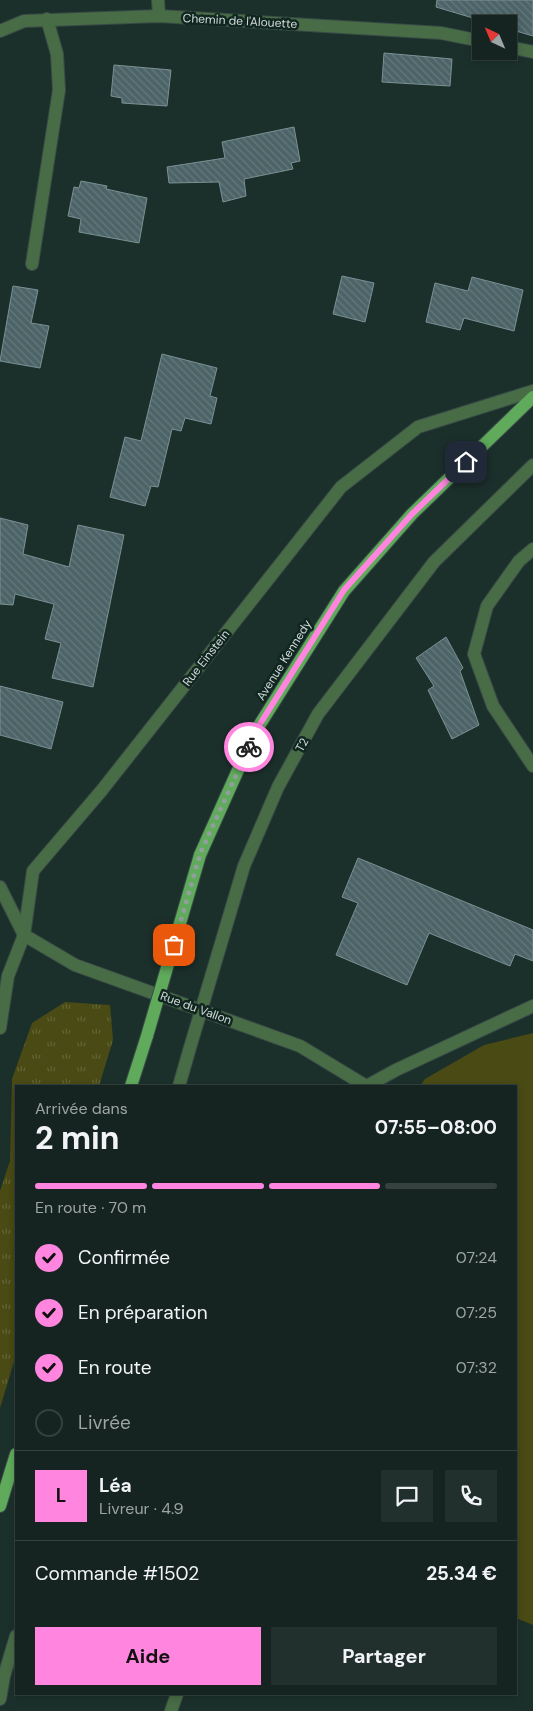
<!DOCTYPE html>
<html lang="fr">
<head>
<meta charset="utf-8">
<style>
	:root { --surface:#152420; --page:#22302d; --text:#f1f3f6; --muted:#9da4a5; --line:#34413e; --accent:#ff85df }
	body { margin:0; font-family:"DM Sans",sans-serif; background:var(--page); color:var(--text); height:100vh; display:flex; flex-direction:column; font-size:19px; white-space:nowrap }
	* { box-sizing:border-box; margin:0 }
	p { font-size:16px; color:var(--muted) }
	.icon { flex:none; width:28px; height:28px; fill:none; stroke:currentColor; stroke-width:2; stroke-linecap:round; stroke-linejoin:round }
	.map { position:relative; flex:1; overflow:hidden }
	.sheet { position:absolute; left:15px; top:1085px; width:502px; height:610px; display:flex; flex-direction:column; background:var(--surface); border-radius:0px; box-shadow:0 2px 8px #0003,0 0 0 1px var(--line) }
	.sheet>* { flex:none }
	.needle { width:32px; rotate:316deg }
	.fabs { position:absolute; left:472px; top:15px; display:grid; gap:10px }
	.fabs a { display:grid; place-items:center; width:45px; height:45px; border-radius:0px; background:var(--surface); box-shadow:0 2px 8px #0003,0 0 0 1px var(--line); font-size:25px }
	.pin { position:absolute; display:grid; place-items:center; width:42px; height:42px; color:#fff; margin:-21px; border-radius:10px; box-shadow:0 2px 8px #0006 }
	.courier { position:absolute; display:grid; place-items:center; width:50px; height:50px; margin:-25px; border:4px solid #ff85df; border-radius:50%; background:#fff; color:#222; box-shadow:0 1px 6px #0007 }
	.head em { font-style:normal; font-weight:700 }
	.head div { display:flex; flex-direction:column-reverse }
	.head { display:flex; align-items:center; justify-content:space-between; height:85px; padding:0 20px }
	h1 { font-size:32px; font-weight:700; line-height:38px }
	.bar { display:grid; grid-template-columns:repeat(4,1fr); gap:8px 5px; align-content:center; height:60px; padding:0 20px }
	.bar i { height:6px; border-radius:4px; background:var(--line) }
	.bar .on { background:var(--accent) }
	.bar p { grid-column:span 4 }
	.line { display:flex; align-items:center; gap:12px; padding:0 20px; border-top:1px solid var(--line) }
	.line div { flex:1 }
	.round { display:grid; place-items:center; flex:none; width:52px; height:52px; border-radius:0px; background:var(--page) }
	ol { padding:0 20px; list-style:none }
	li { display:flex; align-items:center; gap:15px; height:55px }
	li p { margin-inline-start:auto }
	li .icon { padding:5px; border-radius:50%; background:var(--accent); color:#111; stroke-width:4 }
	li:last-child { color:var(--muted) }
	li i { width:28px; height:28px; border:2px solid var(--line); border-radius:50% }
	.cta { display:flex; gap:10px; margin-top:auto; padding:10px 20px }
	.cta a { flex:1; height:58px; border-radius:0px; background:var(--accent); color:#111; font-size:20px; font-weight:700; line-height:58px; text-align:center }
	.cta a+a { background:var(--page); color:var(--text) }
	.map>svg:first-child { display:block }
	.grass { fill:url(#grass-tufts) }
	.green { fill:#494a14 }
	.building { fill:url(#building-back-hatch); stroke:#7a9295 }
	.lines { fill:none; stroke-linecap:round; stroke-linejoin:round }
	.minor-casing { stroke:#394b47; stroke-width:14 }
	.major-casing { stroke:#394b47; stroke-width:14 }
	.minor { stroke:#486c46; stroke-width:12 }
	.major { stroke:#5fab5b; stroke-width:12 }
	.minor-bridge-casing { stroke:#394b47; stroke-width:14; stroke-linecap:butt }
	.major-bridge-casing { stroke:#394b47; stroke-width:14; stroke-linecap:butt }
	.minor-bridge { stroke:#486c46; stroke-width:12 }
	.major-bridge { stroke:#5fab5b; stroke-width:12 }
	.done { stroke:#909f9b; stroke-width:5; stroke-dasharray:0 9 }
	.route { stroke:#ff85df; stroke-width:6 }
	.labels { text-anchor:middle; stroke-width:5; stroke-linejoin:round; paint-order:stroke }
	.street-label { font-size:12px; fill:#cfdbd7; stroke:#122621 }
</style>
</head>
<body>
<div class="map">
<svg width="533" height="1711" viewBox="0 0 533 1711">
	<defs>
		<pattern id="grass-tufts" width="24" height="20" patternUnits="userSpaceOnUse" patternTransform="scale(1.25)"><rect width="24" height="20" fill="#494a14"/><path d="M3 7l-1-3M5 7V3M7 7l1-3M15 17l-1-3M17 17v-4M19 17l1-3" fill="none" stroke="#626435"/></pattern>
		<pattern id="building-back-hatch" width="6" height="6" patternUnits="userSpaceOnUse" patternTransform="scale(1.25)"><rect width="6" height="6" fill="#4c6367"/><path d="M-1 5l2 2M0 0l6 6M5-1l2 2" fill="none" stroke="#65797c"/></pattern>
	</defs>
	<rect width="100%" height="100%" fill="#1c302b"/>
	<path class="grass" d="M 65,1002 L 110,1005 L 113,1040 L 99,1086 L 16,1086 L 16,1355 L 0,1408 L 0,1191 L 10,1161 L 12,1079 L 32,1023 Z"/>
	<path class="green" d="M 533,1033 L 533,1625 L 516,1618 L 516,1086 L 420,1086 L 425,1079 L 484,1045 Z"/>
	<g class="building">
		<path d="M 437,0 L 533,0 L 533,36 L 509,29 L 509,24 L 493,24 L 436,7 Z"/>
		<path d="M 384,53 L 452,59 L 450,86 L 382,82 Z"/>
		<path d="M 114,65 L 171,70 L 167,106 L 122,103 L 122,98 L 111,96 Z"/>
		<path d="M 294,127 L 300,161 L 291,163 L 293,169 L 244,179 L 246,196 L 223,202 L 219,182 L 169,183 L 167,167 L 225,158 L 222,142 Z"/>
		<path d="M 81,181 L 107,186 L 106,189 L 147,198 L 139,243 L 79,232 L 81,219 L 68,216 L 74,187 L 79,188 Z"/>
		<path d="M 342,276 L 374,283 L 365,322 L 333,314 Z"/>
		<path d="M 472,277 L 523,290 L 514,331 L 464,318 L 460,330 L 426,322 L 435,283 L 468,291 Z"/>
		<path d="M 13,286 L 38,290 L 31,323 L 49,326 L 40,368 L 0,361 Z"/>
		<path d="M 162,354 L 217,368 L 210,396 L 217,398 L 211,424 L 185,418 L 181,431 L 172,429 L 158,487 L 151,486 L 145,506 L 110,497 L 125,437 L 141,441 Z"/>
		<path d="M 0,518 L 28,525 L 23,554 L 69,567 L 78,525 L 124,535 L 93,687 L 52,678 L 61,643 L 45,639 L 54,604 L 15,594 L 13,605 L 0,604 Z"/>
		<path d="M 446,637 L 463,668 L 460,671 L 479,725 L 452,739 L 428,690 L 434,686 L 416,658 Z"/>
		<path d="M 0,686 L 63,702 L 51,749 L 0,735 Z"/>
		<path d="M 358,858 L 533,930 L 533,961 L 515,954 L 510,966 L 429,933 L 407,985 L 336,955 L 358,903 L 342,897 Z"/>
	</g>
	<g class="lines">
		<g class="minor-casing">
			<g id="minor">
				<path d="M 158,0 L 159,16"/>
				<path d="M 0,31 L 24,21 L 159,16 L 441,33 L 481,41"/>
				<path d="M 509,47 L 533,52"/>
				<path d="M 32,264 L 59,90 L 57,54 L 47,19"/>
				<path d="M 533,549 L 519,561 L 487,606 L 474,654 L 493,706 L 533,766"/>
				<path d="M 244,866 L 278,787 L 318,714 L 434,562 L 533,465"/>
				<path d="M 0,887 L 24,935"/>
				<path d="M 24,935 L 75,965 L 300,1046 L 366,1086"/>
				<path d="M 0,1028 L 8,976 L 24,935 L 33,871 L 102,790 L 341,487 L 418,427 L 533,391"/>
				<path d="M 179,1086 L 189,1051"/>
				<path d="M 367,1086 L 396,1070 L 533,1006"/>
				<path d="M 0,1699 L 4,1676 L 16,1636"/>
				<path d="M 171,1711 L 177,1694"/>
			</g>
		</g>
		<g class="major-casing">
			<g id="major">
				<path d="M 200,855 L 255,732 L 344,591 L 412,514 L 533,397"/>
				<path d="M 131,1086 L 147,1036"/>
				<path d="M 0,1506 L 16,1454"/>
			</g>
		</g>
		<use href="#minor" class="minor"/>
		<use href="#major" class="major"/>
		<g class="minor-bridge-casing">
			<path id="minor-bridge" d="M 189,1051 L 244,866"/>
		</g>
		<g class="major-bridge-casing">
			<path id="major-bridge" d="M 147,1036 L 200,855"/>
		</g>
		<use href="#minor-bridge" class="minor-bridge"/>
		<use href="#major-bridge" class="major-bridge"/>
	</g>
	<g class="lines">
		<path class="done" d="M 174,945 L 200,854 L 249,747"/>
		<path class="route" d="M 249,747 L 255,732 L 344,590 L 412,514 L 466,462"/>
	</g>
	<g class="labels">
		<g class="street-label">
			<text transform="translate(240 21) rotate(3)" y="4">Chemin de l'Alouette</text>
			<text transform="translate(206 658) rotate(-52)" y="4">Rue Einstein</text>
			<text transform="translate(284 660) rotate(-58)" y="4">Avenue Kennedy</text>
			<text transform="translate(302 745) rotate(-61)" y="4">T2</text>
			<text transform="translate(196 1008) rotate(20)" y="4">Rue du Vallon</text>
		</g>
	</g>
</svg>
<div class="fabs">
<a><svg class="needle" viewBox="-14 -14 28 28"><path d="M0-13l5 13h-10z" fill="#e53935"/><path d="M0 13l5-13h-10z" fill="#9da4a5"/></svg></a>
</div>
<div class="pin" style="left:174px;top:945px;background:#ea580c"><svg class="icon" aria-label="bag" viewBox="0 0 24 24"><path d="M5 8h14l-1 12H6zM9 8a3 3 0 0 1 6 0"/></svg></div>
<div class="pin" style="left:466px;top:462px;background:#1f2937"><svg class="icon" aria-label="home" viewBox="0 0 24 24"><path d="M3 11l9-7 9 7M6 9v11h12V9"/></svg></div>
<div class="courier" style="left:249px;top:747px"><svg class="icon" aria-label="bike" viewBox="0 0 24 24"><circle cx="6" cy="16" r="4"/><circle cx="18" cy="16" r="4"/><path d="M6 16l4-8h5l3 8M10 8l3 8H6M13 5h3"/></svg></div>
<section class="sheet">
<div class="head"><div><h1>2 min</h1><p>Arrivée dans</p></div><em>07:55–08:00</em></div>
<div class="bar"><i class="on"></i><i class="on"></i><i class="on"></i><i></i><p>En route · 70 m</p></div>
<ol>
<li><svg class="icon" aria-label="check" viewBox="0 0 24 24"><path d="M5 12l5 5 9-10"/></svg>Confirmée<p>07:24</p></li>
<li><svg class="icon" aria-label="check" viewBox="0 0 24 24"><path d="M5 12l5 5 9-10"/></svg>En préparation<p>07:25</p></li>
<li><svg class="icon" aria-label="check" viewBox="0 0 24 24"><path d="M5 12l5 5 9-10"/></svg>En route<p>07:32</p></li>
<li><i></i>Livrée</li>
</ol>
<div class="line" style="height:90px"><b class="round" style="background:var(--accent);color:#111">L</b><div><b>Léa</b><p>Livreur · 4.9</p></div><a class="round"><svg class="icon" aria-label="chat" viewBox="0 0 24 24"><path d="M4 5h16v11H9l-5 4z"/></svg></a><a class="round"><svg class="icon" aria-label="phone" viewBox="0 0 24 24"><path d="M5 4h4l2 5-3 2q2 4 5 5l2-3 5 2v4C11 20 4 13 5 4z"/></svg></a></div>
<div class="line" style="height:65px"><div>Commande #1502</div><b>25.34 €</b></div>
<div class="cta"><a>Aide</a><a>Partager</a></div>
</section>
</div>
</body>
</html>
